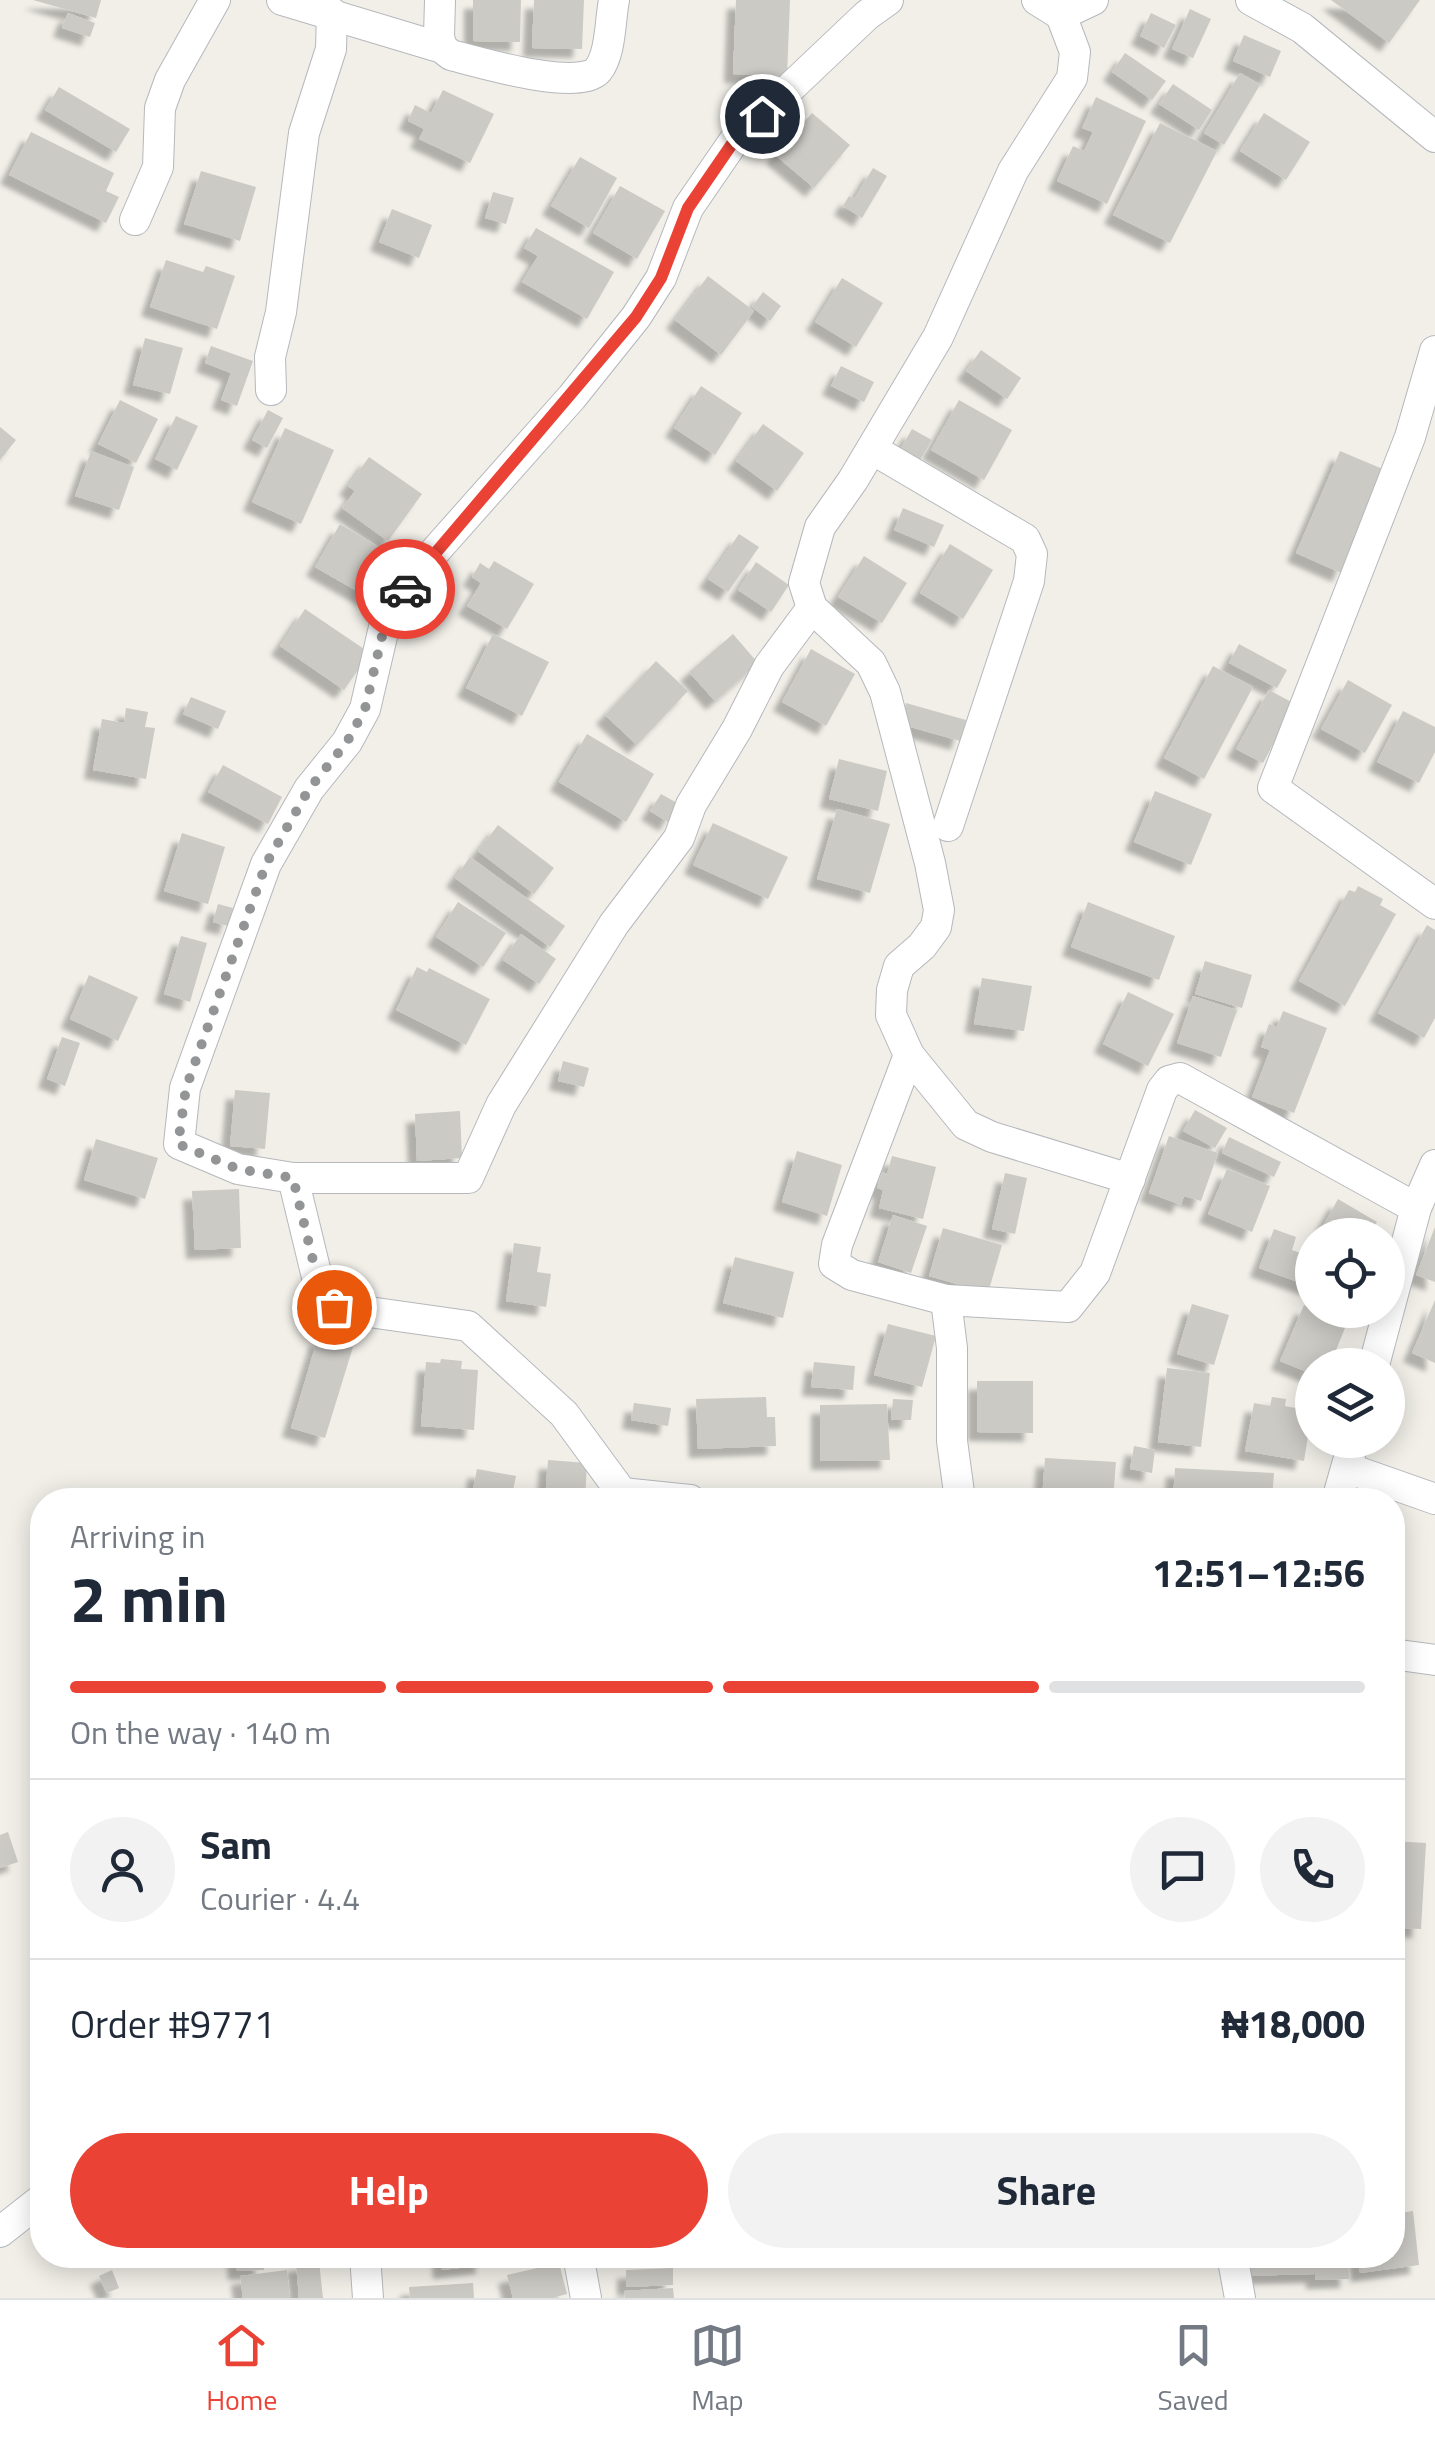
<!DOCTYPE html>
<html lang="en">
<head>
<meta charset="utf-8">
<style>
	:root { --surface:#fff; --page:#f2f2f3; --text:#1f2937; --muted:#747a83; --line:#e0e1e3; --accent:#ea4335 }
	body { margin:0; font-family:"Titillium Web",sans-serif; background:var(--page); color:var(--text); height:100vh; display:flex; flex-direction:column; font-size:38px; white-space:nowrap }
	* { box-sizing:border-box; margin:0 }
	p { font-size:32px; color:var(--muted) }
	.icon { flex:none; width:55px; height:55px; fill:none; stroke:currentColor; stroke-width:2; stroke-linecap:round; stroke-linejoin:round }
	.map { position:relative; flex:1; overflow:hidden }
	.drawer { position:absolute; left:30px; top:1488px; width:1375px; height:780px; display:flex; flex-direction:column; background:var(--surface); border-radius:40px; box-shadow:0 5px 25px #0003 }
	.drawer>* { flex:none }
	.tools { position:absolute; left:1295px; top:1218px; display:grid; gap:20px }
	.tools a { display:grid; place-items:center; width:110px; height:110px; border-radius:50%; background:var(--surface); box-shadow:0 5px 25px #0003; font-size:50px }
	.pin { position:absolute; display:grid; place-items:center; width:85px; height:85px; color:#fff; margin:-42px; border:5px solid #fff; border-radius:50%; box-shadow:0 2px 10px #0007 }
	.courier { position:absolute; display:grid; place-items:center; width:100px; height:100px; margin:-50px; border:8px solid #ea4335; border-radius:50%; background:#fff; color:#222; box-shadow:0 2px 12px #0007 }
	.head em { font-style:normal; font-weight:700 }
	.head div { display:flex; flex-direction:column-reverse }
	.head { display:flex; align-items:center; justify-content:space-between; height:170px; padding:0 40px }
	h1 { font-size:65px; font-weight:700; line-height:75px }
	.bar { display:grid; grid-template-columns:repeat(4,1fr); gap:15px 10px; align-content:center; height:120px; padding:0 40px }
	.bar i { height:12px; border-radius:8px; background:var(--line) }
	.bar .active { background:var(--accent) }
	.bar p { grid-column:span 4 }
	.line { display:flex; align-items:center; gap:25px; padding:0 40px; border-top:2px solid var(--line) }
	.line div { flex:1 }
	.round { display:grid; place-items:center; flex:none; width:105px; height:105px; border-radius:52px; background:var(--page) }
	.button { display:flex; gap:20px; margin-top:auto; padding:20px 40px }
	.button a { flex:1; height:115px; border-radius:60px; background:var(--accent); color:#fff; font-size:40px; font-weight:700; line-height:115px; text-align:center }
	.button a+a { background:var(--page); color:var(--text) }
	.menu { display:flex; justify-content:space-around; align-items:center; height:140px; border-top:2px solid var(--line); background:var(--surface); font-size:28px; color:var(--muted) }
	.menu a { display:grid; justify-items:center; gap:5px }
	.menu .active { color:var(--accent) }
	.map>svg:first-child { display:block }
	.building { fill:#cccac5; filter:url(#shadow) }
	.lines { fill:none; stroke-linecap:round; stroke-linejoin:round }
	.minor-casing { stroke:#b5b8bc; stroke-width:32 }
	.minor { stroke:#fff; stroke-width:30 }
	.done { stroke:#929495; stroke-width:10; stroke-dasharray:0 18 }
	.route { stroke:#ea4335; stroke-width:12 }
</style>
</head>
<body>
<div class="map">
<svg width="1435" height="2298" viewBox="0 0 1435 2298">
	<defs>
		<filter id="shadow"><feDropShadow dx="-9" dy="9" stdDeviation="2.5" flood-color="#0004"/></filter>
	</defs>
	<rect width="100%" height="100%" fill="#f1efe8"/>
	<g class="building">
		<path d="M 33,0 L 101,0 L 96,18 Z"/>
		<path d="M 473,0 L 521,0 L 520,42 L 473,41 Z"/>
		<path d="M 534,0 L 584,0 L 582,49 L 532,48 Z"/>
		<path d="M 736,0 L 790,0 L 787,76 L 733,74 Z"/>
		<path d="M 1331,0 L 1420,0 L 1389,43 Z"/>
		<path d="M 1190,9 L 1211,19 L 1193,58 L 1172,49 Z"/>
		<path d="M 68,13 L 95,23 L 90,37 L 62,28 Z"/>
		<path d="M 1151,13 L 1176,25 L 1164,48 L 1140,36 Z"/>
		<path d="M 1244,35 L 1281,51 L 1270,77 L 1233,61 Z"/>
		<path d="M 1125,53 L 1166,81 L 1152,100 L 1112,72 Z"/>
		<path d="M 1240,73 L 1260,85 L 1224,145 L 1204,133 Z"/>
		<path d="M 1173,84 L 1212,110 L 1199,130 L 1159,104 Z"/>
		<path d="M 59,87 L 130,129 L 116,152 L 45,110 Z"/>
		<path d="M 443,90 L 494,114 L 470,163 L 419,139 L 424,129 L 408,121 L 415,105 L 431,113 Z"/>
		<path d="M 1096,97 L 1146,121 L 1107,204 L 1057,181 L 1073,146 L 1084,151 L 1093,132 L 1082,128 Z"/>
		<path d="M 812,113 L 850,145 L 814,188 L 775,155 Z"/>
		<path d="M 1264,113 L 1310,142 L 1286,180 L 1240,151 Z"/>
		<path d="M 1160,123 L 1217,151 L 1170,243 L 1113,215 Z"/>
		<path d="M 31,132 L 114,173 L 106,191 L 119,197 L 106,223 L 9,175 Z"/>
		<path d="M 580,157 L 617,178 L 589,228 L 551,206 Z"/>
		<path d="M 873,168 L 887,176 L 862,218 L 843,206 L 849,196 L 854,199 Z"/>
		<path d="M 201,171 L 256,187 L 240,241 L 184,224 Z"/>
		<path d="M 620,186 L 665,211 L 637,259 L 593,233 Z"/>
		<path d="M 493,192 L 514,198 L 506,224 L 485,218 Z"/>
		<path d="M 392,209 L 432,225 L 419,258 L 379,242 Z"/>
		<path d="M 536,228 L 614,272 L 587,319 L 522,282 L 538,256 L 524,248 Z"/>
		<path d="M 166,260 L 203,272 L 206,266 L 235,276 L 217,329 L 150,307 Z"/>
		<path d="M 708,276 L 754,311 L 721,355 L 675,320 Z"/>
		<path d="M 842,278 L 883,303 L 856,347 L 815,322 Z"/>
		<path d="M 763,292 L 781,306 L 770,321 L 752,307 Z"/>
		<path d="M 145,338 L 183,348 L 170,394 L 133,385 Z"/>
		<path d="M 211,346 L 253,361 L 237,406 L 221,400 L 231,373 L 205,363 Z"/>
		<path d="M 981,350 L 1021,378 L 1007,399 L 966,371 Z"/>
		<path d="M 841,366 L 874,382 L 864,402 L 831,386 Z"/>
		<path d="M 701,386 L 742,413 L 715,455 L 674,428 Z"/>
		<path d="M 120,400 L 158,419 L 136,463 L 98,444 Z"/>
		<path d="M 959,400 L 1012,430 L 984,480 L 931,450 Z"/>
		<path d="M 268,410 L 283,418 L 267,448 L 252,440 Z"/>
		<path d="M 176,416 L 198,426 L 177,470 L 155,459 Z"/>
		<path d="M 763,424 L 804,453 L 777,491 L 736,461 Z"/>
		<path d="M 0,427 L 16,440 L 0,460 Z"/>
		<path d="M 285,428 L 334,450 L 301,524 L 252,502 Z"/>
		<path d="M 912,429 L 932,440 L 920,460 L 901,448 Z"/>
		<path d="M 91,451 L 134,467 L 119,510 L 75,496 Z"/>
		<path d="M 1340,451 L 1385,470 L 1341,573 L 1296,553 Z"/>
		<path d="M 369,457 L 422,494 L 388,541 L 342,508 L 355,491 L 348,486 Z"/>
		<path d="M 903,508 L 944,525 L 934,547 L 894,530 Z"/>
		<path d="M 340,524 L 399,559 L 394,568 L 399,571 L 391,599 L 381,593 L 376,602 L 315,567 Z"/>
		<path d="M 739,534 L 759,547 L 728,592 L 708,579 Z"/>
		<path d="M 950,544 L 993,570 L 963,619 L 920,593 Z"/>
		<path d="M 864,556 L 907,583 L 882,623 L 838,597 Z"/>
		<path d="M 494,561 L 534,584 L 507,629 L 467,606 L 481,583 L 472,577 L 480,563 L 489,569 Z"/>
		<path d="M 756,562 L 789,585 L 771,612 L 738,590 Z"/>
		<path d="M 305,609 L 370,653 L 344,690 L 280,646 Z"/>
		<path d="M 493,634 L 549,662 L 522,716 L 466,688 Z"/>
		<path d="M 733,634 L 758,663 L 715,701 L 689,672 Z"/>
		<path d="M 1239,644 L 1287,670 L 1277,688 L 1229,663 Z"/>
		<path d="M 811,649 L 855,674 L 826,726 L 782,702 Z"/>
		<path d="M 656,661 L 688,691 L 637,745 L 605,715 Z"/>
		<path d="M 1213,666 L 1253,687 L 1204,779 L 1164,758 Z"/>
		<path d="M 1348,680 L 1392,705 L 1365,753 L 1321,729 Z"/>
		<path d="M 1269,690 L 1295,704 L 1263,763 L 1236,749 Z"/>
		<path d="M 191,697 L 226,711 L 218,729 L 183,714 Z"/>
		<path d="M 906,703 L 966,720 L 960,741 L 900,724 Z"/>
		<path d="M 126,708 L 148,712 L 145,727 L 155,728 L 146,779 L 93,770 L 102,719 L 124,723 Z"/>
		<path d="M 1403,711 L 1435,727 L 1435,752 L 1419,783 L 1377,762 Z"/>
		<path d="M 587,734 L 654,774 L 626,822 L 559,782 Z"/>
		<path d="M 839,759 L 887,771 L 878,811 L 829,799 Z"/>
		<path d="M 223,765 L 282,797 L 268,824 L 208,792 Z"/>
		<path d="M 1155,791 L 1212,814 L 1191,865 L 1134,842 Z"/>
		<path d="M 661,794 L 679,804 L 668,822 L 650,811 Z"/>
		<path d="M 837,809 L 890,824 L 870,893 L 817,879 Z"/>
		<path d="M 713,823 L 788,857 L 768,899 L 693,865 Z"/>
		<path d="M 498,825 L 554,868 L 534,894 L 478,851 Z"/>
		<path d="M 182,833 L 225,847 L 208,904 L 164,891 Z"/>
		<path d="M 470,857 L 565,926 L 550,947 L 455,878 Z"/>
		<path d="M 1358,886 L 1383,899 L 1380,905 L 1396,914 L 1345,1006 L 1299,981 L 1349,890 L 1355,892 Z"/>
		<path d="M 458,902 L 506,933 L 483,967 L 436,937 Z"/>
		<path d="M 1088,902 L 1175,936 L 1159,980 L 1071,947 Z"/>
		<path d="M 218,904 L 233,908 L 228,926 L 213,922 Z"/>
		<path d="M 1427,925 L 1435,930 L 1435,1018 L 1424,1038 L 1378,1013 Z"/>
		<path d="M 521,934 L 556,959 L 539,984 L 503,960 Z"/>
		<path d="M 181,936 L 207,943 L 190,1002 L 164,994 Z"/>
		<path d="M 1205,961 L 1252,975 L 1242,1008 L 1195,994 Z"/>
		<path d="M 417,967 L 427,972 L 429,968 L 490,999 L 466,1045 L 396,1010 Z"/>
		<path d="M 89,975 L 138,997 L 118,1041 L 70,1019 Z"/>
		<path d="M 982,978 L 1032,986 L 1024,1031 L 974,1024 Z"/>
		<path d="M 1128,992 L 1174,1014 L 1148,1066 L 1103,1044 Z"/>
		<path d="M 1193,996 L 1237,1010 L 1221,1057 L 1177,1043 Z"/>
		<path d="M 1283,1011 L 1327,1028 L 1294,1113 L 1252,1097 L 1270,1050 L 1261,1047 L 1269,1024 L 1277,1027 Z"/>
		<path d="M 62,1037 L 80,1043 L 65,1086 L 47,1079 Z"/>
		<path d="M 563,1061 L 589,1068 L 584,1087 L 558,1081 Z"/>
		<path d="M 235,1090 L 270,1093 L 265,1149 L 230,1146 Z"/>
		<path d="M 1195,1110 L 1227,1128 L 1215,1148 L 1183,1131 Z"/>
		<path d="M 460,1111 L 462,1158 L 417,1161 L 415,1114 Z"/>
		<path d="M 1169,1136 L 1218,1153 L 1201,1201 L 1184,1196 L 1181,1205 L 1149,1193 Z"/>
		<path d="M 1229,1137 L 1281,1162 L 1274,1177 L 1222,1153 Z"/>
		<path d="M 96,1139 L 158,1158 L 145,1199 L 84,1180 Z"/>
		<path d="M 797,1151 L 842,1165 L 827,1216 L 782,1202 Z"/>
		<path d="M 892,1156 L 936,1167 L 923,1219 L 879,1208 L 883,1190 L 877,1188 L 882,1172 L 887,1174 Z"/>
		<path d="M 1227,1169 L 1270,1186 L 1252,1232 L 1208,1214 Z"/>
		<path d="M 1005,1173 L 1027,1178 L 1015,1234 L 992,1229 Z"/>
		<path d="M 239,1189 L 241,1248 L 195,1250 L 192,1191 Z"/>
		<path d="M 1338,1199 L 1377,1222 L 1369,1235 L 1318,1235 Z"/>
		<path d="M 893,1215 L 927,1226 L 911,1273 L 878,1262 Z"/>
		<path d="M 1435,1227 L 1435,1282 L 1416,1275 Z"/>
		<path d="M 943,1228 L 1002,1245 L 988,1293 L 929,1276 Z"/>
		<path d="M 1274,1229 L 1296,1237 L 1292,1250 L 1312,1257 L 1312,1287 L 1259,1268 Z"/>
		<path d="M 514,1243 L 541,1247 L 537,1272 L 551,1274 L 546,1307 L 506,1301 Z"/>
		<path d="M 735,1257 L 794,1272 L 783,1318 L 723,1303 Z"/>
		<path d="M 1435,1300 L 1435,1363 L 1412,1353 Z"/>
		<path d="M 1192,1304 L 1229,1315 L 1214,1365 L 1177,1354 Z"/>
		<path d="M 1304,1305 L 1347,1323 L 1330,1365 L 1312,1365 L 1312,1374 L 1280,1361 Z"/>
		<path d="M 888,1324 L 936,1336 L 922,1387 L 874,1375 Z"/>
		<path d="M 318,1337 L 353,1347 L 325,1438 L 291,1428 Z"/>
		<path d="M 441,1359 L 462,1361 L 461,1369 L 478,1370 L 474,1430 L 421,1426 L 426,1362 L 440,1363 Z"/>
		<path d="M 814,1362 L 855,1366 L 853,1390 L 811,1387 Z"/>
		<path d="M 1167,1368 L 1210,1373 L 1201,1447 L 1158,1442 Z"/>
		<path d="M 977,1381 L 1033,1381 L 1033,1433 L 977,1432 Z"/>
		<path d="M 766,1397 L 767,1417 L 775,1417 L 776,1446 L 698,1449 L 696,1399 Z"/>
		<path d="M 1272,1397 L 1286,1399 L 1285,1406 L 1312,1411 L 1304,1461 L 1245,1451 L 1254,1403 L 1270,1406 Z"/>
		<path d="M 893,1399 L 913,1400 L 911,1420 L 891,1420 Z"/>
		<path d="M 634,1403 L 671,1408 L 668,1426 L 631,1420 Z"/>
		<path d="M 887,1404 L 890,1460 L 820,1461 L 820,1405 Z"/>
		<path d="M 1134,1446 L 1155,1450 L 1152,1473 L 1130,1469 Z"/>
		<path d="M 1045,1458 L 1116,1462 L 1113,1500 L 1042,1500 Z"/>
		<path d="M 548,1460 L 587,1463 L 585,1500 L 545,1500 Z"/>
		<path d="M 1175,1468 L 1274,1473 L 1272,1500 L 1173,1500 Z"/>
		<path d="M 477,1469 L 516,1476 L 511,1500 L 471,1500 Z"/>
		<path d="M 8,1832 L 18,1862 L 0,1868 L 0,1835 Z"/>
		<path d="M 1392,1841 L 1426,1843 L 1421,1929 L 1392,1928 Z"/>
		<path d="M 1413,2211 L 1419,2265 L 1360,2273 L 1358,2255 L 1392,2255 L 1392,2214 Z"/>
		<path d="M 263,2255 L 264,2270 L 237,2271 L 236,2256 Z"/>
		<path d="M 441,2255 L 484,2255 L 485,2265 L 442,2270 Z"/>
		<path d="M 1243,2255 L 1348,2255 L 1349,2279 L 1315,2280 L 1315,2274 L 1243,2276 Z"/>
		<path d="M 319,2261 L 323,2298 L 299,2298 L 296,2263 Z"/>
		<path d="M 559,2263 L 567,2294 L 552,2298 L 513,2298 L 507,2275 Z"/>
		<path d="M 673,2268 L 673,2285 L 626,2287 L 626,2270 Z"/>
		<path d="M 112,2270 L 119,2288 L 107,2293 L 99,2276 Z"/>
		<path d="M 287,2270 L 290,2298 L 243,2298 L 240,2276 Z"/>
		<path d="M 473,2283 L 474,2298 L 410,2298 L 409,2287 Z"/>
		<path d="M 673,2288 L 674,2298 L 625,2298 L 624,2291 Z"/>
	</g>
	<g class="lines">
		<g class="minor-casing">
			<g id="minor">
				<path d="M 282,0 L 442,48 L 451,55 C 478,62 579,92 598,70 C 611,54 610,20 614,0"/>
				<path d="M 440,0 L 439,37 L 442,48"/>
				<path d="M 1037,0 L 1061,15 L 1093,0"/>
				<path d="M 1251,0 L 1302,28 L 1435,137"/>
				<path d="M 135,220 L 158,167 L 160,108 L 170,80 L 215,0"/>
				<path d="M 1435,351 L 1410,437 L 1273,788 L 1435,904"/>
				<path d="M 271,390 L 270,357 L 281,312 L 304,133 L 331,49 L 332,13"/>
				<path d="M 872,449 L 1025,539 L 1032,554 L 1029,581 L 948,826"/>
				<path d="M 812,608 L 769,666 L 737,729 L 691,805 L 679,838 L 614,924 L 501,1105 L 468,1178 L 293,1178 L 238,1169 L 179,1144 L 185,1088 L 266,864 L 309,789 L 347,742 L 365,709 L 386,619 L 414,575 L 572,397 L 636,317 L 661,278 L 688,208 L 734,141 L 867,15 L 888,0"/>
				<path d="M 909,1055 L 966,1125 L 992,1137 L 1130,1179"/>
				<path d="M 293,1178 L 317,1277 L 334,1307 L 468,1326 L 564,1414 L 622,1493 L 690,1500"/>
				<path d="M 946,1300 L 1068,1307 L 1095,1273 L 1162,1090 L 1169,1081 L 1180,1078 L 1416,1208"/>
				<path d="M 1374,1365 L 1416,1208 L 1435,1165"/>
				<path d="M 1347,1468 L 1435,1499"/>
				<path d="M 960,1500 L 952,1441 L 952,1348 L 946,1300 L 852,1275 L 834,1264 L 837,1245 L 909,1055 L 891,1015 L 892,990 L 899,966 L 922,946 L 936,927 L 939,910 L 930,863 L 885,692 L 871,663 L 812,608 L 804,583 L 820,527 L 853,480 L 938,337 L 1013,171 L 1072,78 L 1075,52 L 1061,15"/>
				<path d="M 1337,1500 L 1354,1440"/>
				<path d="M 1392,1654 L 1435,1660"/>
				<path d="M 0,2232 L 42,2199"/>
				<path d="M 365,2255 L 368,2298"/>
				<path d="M 578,2255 L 586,2298"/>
				<path d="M 1232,2255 L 1240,2298"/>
			</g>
		</g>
		<use href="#minor" class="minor"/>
	</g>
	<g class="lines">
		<path class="done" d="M 334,1307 L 317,1277 L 293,1178 L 238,1169 L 178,1144 L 186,1088 L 266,864 L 309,789 L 347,742 L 365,709 L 386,619 L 405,589"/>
		<path class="route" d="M 405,589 L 636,317 L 661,278 L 688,208 L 734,141 L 762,116"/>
	</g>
</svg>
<div class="tools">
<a><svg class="icon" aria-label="locate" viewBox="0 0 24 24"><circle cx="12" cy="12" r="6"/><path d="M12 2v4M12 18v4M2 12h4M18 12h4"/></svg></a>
<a><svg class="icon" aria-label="layers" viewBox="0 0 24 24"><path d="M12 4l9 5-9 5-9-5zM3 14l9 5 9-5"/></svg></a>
</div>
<div class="pin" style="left:334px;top:1307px;background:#ea580c"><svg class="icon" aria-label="bag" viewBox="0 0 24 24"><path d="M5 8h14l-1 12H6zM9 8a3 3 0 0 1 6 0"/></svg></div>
<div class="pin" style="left:762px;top:116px;background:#1f2937"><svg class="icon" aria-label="home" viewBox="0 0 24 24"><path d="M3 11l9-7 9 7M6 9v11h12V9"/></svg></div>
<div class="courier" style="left:405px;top:589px"><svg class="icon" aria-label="car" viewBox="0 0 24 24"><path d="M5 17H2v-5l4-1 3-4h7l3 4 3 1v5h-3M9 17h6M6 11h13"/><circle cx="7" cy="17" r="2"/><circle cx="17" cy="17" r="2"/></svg></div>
<section class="drawer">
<div class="head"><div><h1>2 min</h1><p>Arriving in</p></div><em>12:51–12:56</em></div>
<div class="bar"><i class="active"></i><i class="active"></i><i class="active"></i><i></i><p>On the way · 140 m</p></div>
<div class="line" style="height:180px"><a class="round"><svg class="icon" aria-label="person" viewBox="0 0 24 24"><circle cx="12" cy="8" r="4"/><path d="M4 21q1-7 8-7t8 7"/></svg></a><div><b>Sam</b><p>Courier · 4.4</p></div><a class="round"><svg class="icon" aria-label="chat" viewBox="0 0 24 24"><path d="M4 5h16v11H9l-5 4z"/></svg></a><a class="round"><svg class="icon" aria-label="phone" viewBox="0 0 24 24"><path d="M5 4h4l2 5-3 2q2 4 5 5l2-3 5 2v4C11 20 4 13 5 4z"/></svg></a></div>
<div class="line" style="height:130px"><div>Order #9771</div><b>₦18,000</b></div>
<div class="button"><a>Help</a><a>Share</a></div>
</section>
</div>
<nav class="menu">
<a class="active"><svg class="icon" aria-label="home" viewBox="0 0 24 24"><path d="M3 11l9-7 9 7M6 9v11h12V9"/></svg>Home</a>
<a><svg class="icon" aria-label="map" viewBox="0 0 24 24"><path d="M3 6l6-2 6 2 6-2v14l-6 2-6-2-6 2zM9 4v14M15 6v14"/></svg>Map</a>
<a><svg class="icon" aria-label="saved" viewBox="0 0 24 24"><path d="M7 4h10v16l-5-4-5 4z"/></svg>Saved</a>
</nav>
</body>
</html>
